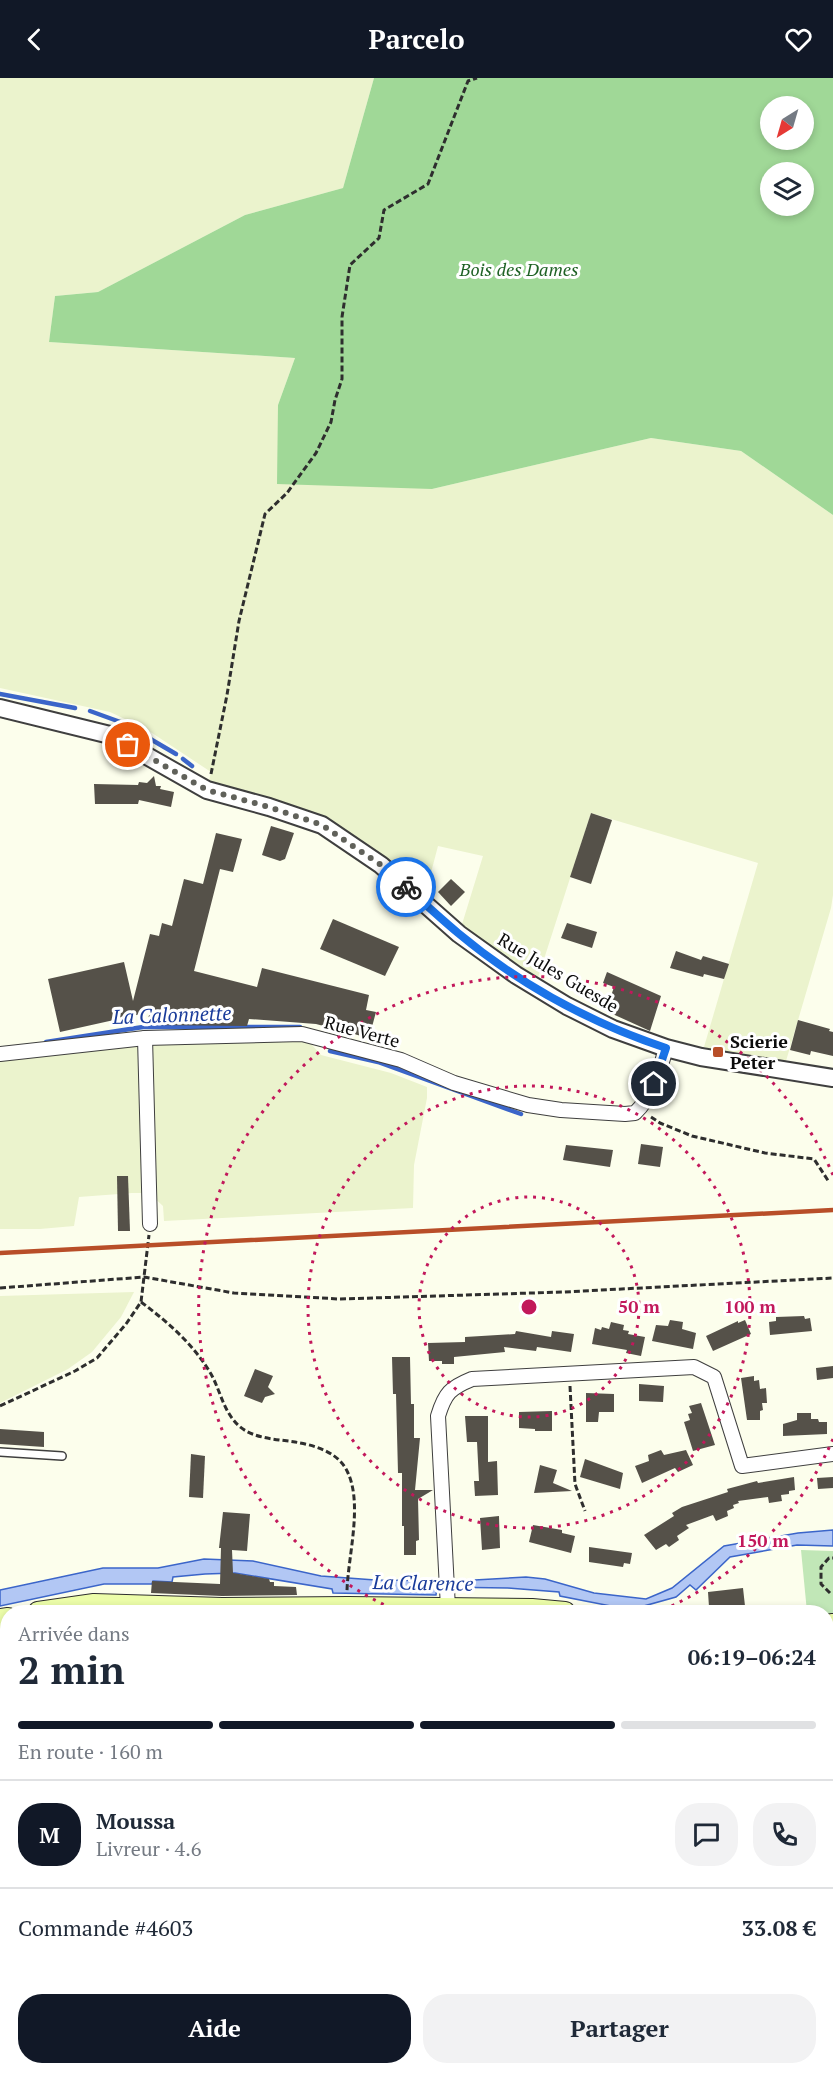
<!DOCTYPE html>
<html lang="fr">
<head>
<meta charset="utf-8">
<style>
	:root { --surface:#fff; --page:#f2f2f3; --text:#1f2937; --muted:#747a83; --line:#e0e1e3; --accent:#111827 }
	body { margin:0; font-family:"PT Serif",serif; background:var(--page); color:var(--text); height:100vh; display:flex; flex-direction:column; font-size:22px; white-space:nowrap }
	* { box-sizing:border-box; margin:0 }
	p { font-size:20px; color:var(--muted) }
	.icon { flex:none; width:33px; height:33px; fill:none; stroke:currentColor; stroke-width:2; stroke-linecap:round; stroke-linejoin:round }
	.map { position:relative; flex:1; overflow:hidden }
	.details { position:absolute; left:0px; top:1527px; width:834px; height:470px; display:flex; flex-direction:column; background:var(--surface); border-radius:24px 24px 0 0; box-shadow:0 3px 9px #0003 }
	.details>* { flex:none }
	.needle { width:39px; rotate:217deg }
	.tools { position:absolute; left:760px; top:18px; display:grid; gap:12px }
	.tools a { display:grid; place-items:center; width:54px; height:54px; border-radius:50%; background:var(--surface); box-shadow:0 3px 9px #0003; font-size:30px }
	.pin { position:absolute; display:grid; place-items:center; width:51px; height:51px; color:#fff; margin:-26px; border:3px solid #fff; border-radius:50%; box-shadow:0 2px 6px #0007 }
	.courier { position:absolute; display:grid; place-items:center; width:60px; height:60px; margin:-30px; border:4px solid #1a73e8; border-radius:50%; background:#fff; color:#222; box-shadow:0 2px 8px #0007 }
	.headline em { font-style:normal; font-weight:800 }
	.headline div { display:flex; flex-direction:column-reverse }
	.headline { display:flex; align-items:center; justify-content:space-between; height:102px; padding:0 18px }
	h1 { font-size:39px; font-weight:800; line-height:45px }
	.bar { display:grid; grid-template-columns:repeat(4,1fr); gap:9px 6px; align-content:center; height:72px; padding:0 18px }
	.bar i { height:8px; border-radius:4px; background:var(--line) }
	.bar .on { background:var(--accent) }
	.bar p { grid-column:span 4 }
	.line { display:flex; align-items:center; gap:15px; padding:0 18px; border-top:2px solid var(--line) }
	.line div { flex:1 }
	.round { display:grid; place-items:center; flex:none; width:63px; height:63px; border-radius:24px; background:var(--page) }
	.cta { display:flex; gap:12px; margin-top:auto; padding:12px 18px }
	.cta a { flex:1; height:69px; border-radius:24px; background:var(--accent); color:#fff; font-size:24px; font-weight:800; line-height:69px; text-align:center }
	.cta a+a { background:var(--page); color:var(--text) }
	header { display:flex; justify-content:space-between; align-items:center; height:78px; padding:0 18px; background:var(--accent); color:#fff; font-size:27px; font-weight:800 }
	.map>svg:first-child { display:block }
	.farmland { fill:#ebf3cd }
	.green { fill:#c1e7b7 }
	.forest { fill:#a0d897; fill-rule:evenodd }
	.water { fill:#b2c7f4; stroke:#3b65c9; stroke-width:1.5 }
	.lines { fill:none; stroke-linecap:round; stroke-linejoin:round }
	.stream { stroke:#3b65c9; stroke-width:4.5 }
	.building { fill:#555149 }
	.service-casing { stroke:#3f3f3f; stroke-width:10 }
	.minor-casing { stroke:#3f3f3f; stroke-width:16 }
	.tertiary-casing { stroke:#3f3f3f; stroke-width:20 }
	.secondary-casing { stroke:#2e2e2e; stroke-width:22 }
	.path { stroke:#2e2e2e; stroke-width:3; stroke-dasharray:6 3; stroke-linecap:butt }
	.service { stroke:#fff; stroke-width:7 }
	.minor { stroke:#fff; stroke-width:14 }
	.tertiary { stroke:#fff; stroke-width:16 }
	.secondary { stroke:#ecfda9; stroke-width:20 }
	.rail { stroke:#b84e28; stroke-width:4.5 }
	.done { stroke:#60615a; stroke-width:6; stroke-dasharray:0 10.8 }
	.route { stroke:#1a73e8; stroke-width:8 }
	.ring { fill:none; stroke:#c2185b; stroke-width:3; stroke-dasharray:3 6 }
	.poi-dot { fill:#b84e28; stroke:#fff; stroke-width:2 }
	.labels { text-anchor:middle; stroke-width:6; stroke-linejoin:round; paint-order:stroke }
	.park-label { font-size:18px; font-style:italic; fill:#1f6225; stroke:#fff }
	.street-label { font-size:18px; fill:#0c0c0c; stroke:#fff }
	.poi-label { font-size:18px; font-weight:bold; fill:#0c0c0c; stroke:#fff; text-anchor:start }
	.water-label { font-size:20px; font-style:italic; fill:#193b9a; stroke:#fff }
	.centre { fill:#c2185b; stroke:#fff; stroke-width:3 }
	.ring-label { font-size:18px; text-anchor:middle; font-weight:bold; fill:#c2185b; stroke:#fff; stroke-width:6; stroke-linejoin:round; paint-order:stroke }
</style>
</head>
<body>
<header><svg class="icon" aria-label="back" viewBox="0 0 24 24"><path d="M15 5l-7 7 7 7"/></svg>Parcelo<svg class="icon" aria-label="heart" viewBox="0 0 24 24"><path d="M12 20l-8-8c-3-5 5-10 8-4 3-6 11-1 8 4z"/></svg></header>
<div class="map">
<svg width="833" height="1996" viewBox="0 0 833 1996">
	<rect width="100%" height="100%" fill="#fcfeec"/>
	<g class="farmland">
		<path d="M 0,0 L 374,0 L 343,110 L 245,137 L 98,214 L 55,218 L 49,264 L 295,280 L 278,327 L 432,411 L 651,360 L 741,373 L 833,437 L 833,817 L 831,830 L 786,983 L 718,974 L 704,969 L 758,785 L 591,735 L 535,909 L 459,856 L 483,778 L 438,768 L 428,806 L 419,820 L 341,759 L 207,712 L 211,694 L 146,651 L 110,634 L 0,610 Z"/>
		<path d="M 302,956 L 321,977 L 391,995 L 427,1009 L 427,1020 L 414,1087 L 413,1130 L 164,1143 L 163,1128 L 149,1115 L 132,1115 L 79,1119 L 74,1148 L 40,1151 L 0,1151 L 0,976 Z"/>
		<path d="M 134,1214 L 121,1239 L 92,1274 L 68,1291 L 0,1325 L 0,1218 Z"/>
	</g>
	<path class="green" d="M 801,1472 L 833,1473 L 833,1537 L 827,1537 L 826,1534 L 807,1534 Z"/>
	<path class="forest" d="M 374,0 L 833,0 L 833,437 L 741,373 L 651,360 L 432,411 L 277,406 L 278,327 L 295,280 L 49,264 L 55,218 L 98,214 L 245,137 L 343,110 ZM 771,28 L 804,28 L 804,62 L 771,62 ZM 771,94 L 804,94 L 804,128 L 771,128 Z"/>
	<path class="water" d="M 833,1452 L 833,1468 L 797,1467 L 730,1479 L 696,1512 L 690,1507 L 676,1519 L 644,1528 L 641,1534 L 560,1518 L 559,1514 L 508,1510 L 437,1509 L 436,1517 L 333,1515 L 332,1511 L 235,1495 L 205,1496 L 173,1499 L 172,1504 L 153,1503 L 152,1506 L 104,1506 L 0,1528 L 0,1512 L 103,1490 L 158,1490 L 204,1481 L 253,1483 L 321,1498 L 375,1502 L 457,1503 L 526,1499 L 545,1501 L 594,1515 L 646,1521 L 672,1510 L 724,1468 L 798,1455 Z"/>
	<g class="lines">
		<g class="stream">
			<path d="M 0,616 L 75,630"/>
			<path d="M 90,633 L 123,645 L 176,676"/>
			<path d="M 183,681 L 192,688"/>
			<path d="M 46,964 L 143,949 L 300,949"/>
			<path d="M 330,973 L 378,984 L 521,1036"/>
		</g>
	</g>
	<g class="building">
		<path d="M 154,698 L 156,708 L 161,708 L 160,711 L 174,714 L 171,729 L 139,722 L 138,726 L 95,726 L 94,706 L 138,707 L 139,704 L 147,705 Z"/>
		<path d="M 591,735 L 612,742 L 591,806 L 570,799 Z"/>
		<path d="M 271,748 L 294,755 L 285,781 L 280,783 L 262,777 Z"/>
		<path d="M 216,755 L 242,761 L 233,794 L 220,791 L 194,893 L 257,909 L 262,890 L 369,917 L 366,932 L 376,934 L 369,960 L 316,946 L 249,941 L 247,948 L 146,947 L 150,934 L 60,954 L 48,901 L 124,884 L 133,923 L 150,856 L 159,858 L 162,845 L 172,848 L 184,801 L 203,806 Z"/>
		<path d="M 451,801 L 465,814 L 451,828 L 438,814 Z"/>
		<path d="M 333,841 L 399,869 L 385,898 L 320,871 Z"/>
		<path d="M 567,845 L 597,854 L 592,870 L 561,860 Z"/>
		<path d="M 676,873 L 701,882 L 703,878 L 729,886 L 724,901 L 704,896 L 703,899 L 670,890 Z"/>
		<path d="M 607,894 L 661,918 L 650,953 L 606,933 L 614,909 L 603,905 Z"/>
		<path d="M 798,942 L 830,951 L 829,953 L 833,954 L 833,978 L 811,973 L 810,977 L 790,972 Z"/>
		<path d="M 641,1066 L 663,1069 L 660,1089 L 638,1086 Z"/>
		<path d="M 566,1067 L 613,1072 L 610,1089 L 563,1082 Z"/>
		<path d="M 117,1098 L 128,1098 L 130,1153 L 118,1153 Z"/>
		<path d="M 804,1238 L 805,1241 L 810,1240 L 812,1253 L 770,1257 L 769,1244 L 776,1243 L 776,1239 Z"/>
		<path d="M 670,1242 L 683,1244 L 682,1251 L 696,1255 L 693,1271 L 652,1263 L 656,1247 L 668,1248 Z"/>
		<path d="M 745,1242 L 751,1256 L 713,1273 L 706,1258 L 738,1243 L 738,1245 Z"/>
		<path d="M 611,1244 L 624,1247 L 623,1252 L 629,1253 L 628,1256 L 645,1259 L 641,1278 L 626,1275 L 627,1272 L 592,1266 L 595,1250 L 601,1252 L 602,1249 L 609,1251 Z"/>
		<path d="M 516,1253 L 551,1259 L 552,1253 L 574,1256 L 571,1274 L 537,1269 L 536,1273 L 504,1269 L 505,1274 L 454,1279 L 454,1286 L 442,1286 L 442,1283 L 429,1283 L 428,1265 L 465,1264 L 465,1259 L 515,1256 Z"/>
		<path d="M 392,1279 L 410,1279 L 411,1326 L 414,1326 L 414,1360 L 420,1360 L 415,1412 L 433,1412 L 418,1421 L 419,1462 L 416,1463 L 416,1477 L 404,1477 L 404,1448 L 402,1448 L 402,1395 L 398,1395 L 396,1316 L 393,1316 Z"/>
		<path d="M 833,1288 L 833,1300 L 817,1302 L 816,1290 Z"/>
		<path d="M 255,1291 L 273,1298 L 268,1309 L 275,1316 L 265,1319 L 262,1325 L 244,1318 Z"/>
		<path d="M 754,1298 L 754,1303 L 759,1302 L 760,1311 L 766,1310 L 767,1325 L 762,1325 L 763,1332 L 760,1333 L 760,1342 L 747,1342 L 741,1300 Z"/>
		<path d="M 639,1306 L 664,1308 L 663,1324 L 639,1323 Z"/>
		<path d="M 586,1315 L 614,1316 L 614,1334 L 599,1334 L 598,1344 L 586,1344 Z"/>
		<path d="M 701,1325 L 715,1367 L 693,1373 L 684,1344 L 690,1342 L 688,1336 L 692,1335 L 689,1328 Z"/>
		<path d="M 552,1333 L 552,1353 L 535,1353 L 535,1351 L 519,1350 L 519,1334 Z"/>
		<path d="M 797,1335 L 811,1335 L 811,1341 L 818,1341 L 819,1344 L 827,1344 L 827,1356 L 783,1358 L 783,1346 L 797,1342 Z"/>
		<path d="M 465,1338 L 488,1338 L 488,1384 L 497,1383 L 498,1417 L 475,1418 L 474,1403 L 479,1403 L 477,1364 L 467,1364 Z"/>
		<path d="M 0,1351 L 44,1354 L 44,1369 L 0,1366 Z"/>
		<path d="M 661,1372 L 664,1377 L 686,1372 L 693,1387 L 678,1394 L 675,1390 L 642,1405 L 635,1388 L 649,1383 L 648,1377 Z"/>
		<path d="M 191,1376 L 205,1378 L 203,1420 L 189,1419 Z"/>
		<path d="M 585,1381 L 623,1395 L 620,1411 L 580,1399 Z"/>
		<path d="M 540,1387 L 557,1392 L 553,1405 L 572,1413 L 534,1415 Z"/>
		<path d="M 794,1399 L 795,1412 L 789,1413 L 789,1416 L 781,1417 L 782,1423 L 769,1425 L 768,1419 L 738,1423 L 739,1425 L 733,1427 L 734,1430 L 727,1433 L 728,1438 L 716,1443 L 713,1437 L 686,1447 L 689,1450 L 677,1458 L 679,1462 L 669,1469 L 666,1466 L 656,1472 L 644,1457 L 674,1438 L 672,1435 L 682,1429 L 728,1414 L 727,1411 L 757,1403 L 758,1405 Z"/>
		<path d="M 833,1399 L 833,1410 L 818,1411 L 817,1400 Z"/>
		<path d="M 223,1434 L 250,1436 L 247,1473 L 232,1472 L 233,1495 L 269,1501 L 270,1504 L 274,1504 L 274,1508 L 296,1509 L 297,1517 L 222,1518 L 151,1515 L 152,1503 L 220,1506 L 221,1470 L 219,1470 Z"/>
		<path d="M 499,1438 L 500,1470 L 482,1472 L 480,1440 Z"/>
		<path d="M 533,1447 L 562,1452 L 562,1455 L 575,1458 L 571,1475 L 529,1464 Z"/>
		<path d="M 589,1469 L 632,1475 L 630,1486 L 624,1485 L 623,1489 L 589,1484 Z"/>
		<path d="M 743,1510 L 745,1528 L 717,1531 L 717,1529 L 709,1529 L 708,1514 Z"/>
	</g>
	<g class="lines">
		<g class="service-casing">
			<path id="service" d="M 0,1374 L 62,1378"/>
		</g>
		<g class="minor-casing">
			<g id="minor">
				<path d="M 145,960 L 150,1146"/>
				<path d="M 0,976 L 145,960 L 302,956 L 401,982 L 454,1005 L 528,1027 L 561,1032 L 625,1036 L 635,1035 C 652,1019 660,992 666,970"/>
				<path d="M 448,1530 L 438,1338 C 445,1315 450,1310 472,1301 L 694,1289 L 714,1299 L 742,1388 L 833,1376"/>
				<path d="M 826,1983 L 833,1983"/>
				<path d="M 546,1989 L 546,1995 C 623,1996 701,1996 777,1989"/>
			</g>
		</g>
		<g class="tertiary-casing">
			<path id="tertiary" d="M 0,630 L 110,657 L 207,712 L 269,729 L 322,747 L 381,787 L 459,856 L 516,897 L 567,928 L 613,951 L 666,970 L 701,979 L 833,1000"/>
		</g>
		<g class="secondary-casing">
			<g id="secondary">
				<path d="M 38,1534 L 94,1526 L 222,1530 L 348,1529 L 532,1531 L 565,1534"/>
				<path d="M 0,1541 L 8,1540"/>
				<path d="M 826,1547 L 833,1546"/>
			</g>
		</g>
		<g class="path">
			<path d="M 211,696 L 227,617 L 239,543 L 265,436 L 287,415 L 316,375 L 331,344 L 335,322 L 342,301 L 342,239 L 350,187 L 379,160 L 384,132 L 428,106 L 468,3 L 477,0"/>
			<path d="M 651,1039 L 660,1045 L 692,1058 L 765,1075 L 814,1081 L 829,1104"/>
			<path d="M 0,1210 L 144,1199 L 234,1215 L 339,1221 L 564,1214 L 833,1200"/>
			<path d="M 141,1224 C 168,1244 194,1267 211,1296 C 221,1314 223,1333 239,1348 C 254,1361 276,1361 295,1364 C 313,1367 336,1373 346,1391 C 364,1423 348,1477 347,1513"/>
			<path d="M 570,1308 L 575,1406 L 585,1433"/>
			<path d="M 0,1328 L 75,1293 L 97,1280 L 126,1246 L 141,1224 L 149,1157"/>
			<path d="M 830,1515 L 821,1506 L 821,1489 L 829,1480 L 833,1480"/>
			<path d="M 398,1989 L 398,1996"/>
		</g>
		<use href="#service" class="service"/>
		<use href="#minor" class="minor"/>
		<use href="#tertiary" class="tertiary"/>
		<use href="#secondary" class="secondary"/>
		<path class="rail" d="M 0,1175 L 833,1132"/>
	</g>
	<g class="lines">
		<path class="done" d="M 128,667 L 207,712 L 269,729 L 322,747 L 381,787 L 406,809"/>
		<path class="route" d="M 406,809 C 423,824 440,840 458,855 C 519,906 591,945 666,970 L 654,1006"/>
	</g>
	<g class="ring">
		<circle cx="529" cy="1229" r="110"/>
		<circle cx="529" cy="1229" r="221"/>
		<path d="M833 1361A331 331 0 0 1 658 1534M400 1534A331 331 0 1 1 833 1097"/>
	</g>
	<rect class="poi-dot" x="712" y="968" width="12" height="12" rx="3"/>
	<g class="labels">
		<g class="park-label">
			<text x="519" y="198">Bois des Dames</text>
		</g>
		<g class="street-label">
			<text transform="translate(558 895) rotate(31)" y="6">Rue Jules Guesde</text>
			<text transform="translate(362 954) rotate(15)" y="6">Rue Verte</text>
		</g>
		<g class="poi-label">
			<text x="730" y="970">Scierie<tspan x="730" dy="21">Peter</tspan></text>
		</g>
		<g class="water-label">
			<text transform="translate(172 937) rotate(-2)" y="7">La Calonnette</text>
			<text transform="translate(423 1505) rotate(1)" y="7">La Clarence</text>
		</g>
	</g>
	<circle cx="529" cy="1229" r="9" class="centre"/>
	<g class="ring-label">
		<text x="639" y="1235">50 m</text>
		<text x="750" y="1235">100 m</text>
		<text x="763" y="1469">150 m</text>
	</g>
</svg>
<div class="tools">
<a><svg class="needle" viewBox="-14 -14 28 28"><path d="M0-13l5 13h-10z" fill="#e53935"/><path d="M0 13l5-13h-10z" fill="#747a83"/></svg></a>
<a><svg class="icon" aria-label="layers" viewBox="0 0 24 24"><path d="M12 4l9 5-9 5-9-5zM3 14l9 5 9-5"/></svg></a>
</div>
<div class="pin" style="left:128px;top:667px;background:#ea580c"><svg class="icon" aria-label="bag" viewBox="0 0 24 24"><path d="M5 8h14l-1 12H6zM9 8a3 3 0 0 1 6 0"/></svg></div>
<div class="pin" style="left:654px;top:1006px;background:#1f2937"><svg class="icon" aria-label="home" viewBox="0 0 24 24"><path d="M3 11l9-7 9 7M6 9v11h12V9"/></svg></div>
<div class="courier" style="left:406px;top:809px"><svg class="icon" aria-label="bike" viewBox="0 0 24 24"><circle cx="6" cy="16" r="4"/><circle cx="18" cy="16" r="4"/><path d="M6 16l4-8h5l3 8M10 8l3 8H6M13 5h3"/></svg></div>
<section class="details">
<div class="headline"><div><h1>2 min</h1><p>Arrivée dans</p></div><em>06:19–06:24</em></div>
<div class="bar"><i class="on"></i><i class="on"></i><i class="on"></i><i></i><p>En route · 160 m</p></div>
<div class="line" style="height:108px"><b class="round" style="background:var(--accent);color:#fff">M</b><div><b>Moussa</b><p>Livreur · 4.6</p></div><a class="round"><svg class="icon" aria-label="chat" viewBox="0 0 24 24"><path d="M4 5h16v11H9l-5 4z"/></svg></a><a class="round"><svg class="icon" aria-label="phone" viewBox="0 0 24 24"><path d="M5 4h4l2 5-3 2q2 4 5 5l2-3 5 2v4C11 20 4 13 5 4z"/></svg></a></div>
<div class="line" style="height:78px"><div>Commande #4603</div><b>33.08 €</b></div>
<div class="cta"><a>Aide</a><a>Partager</a></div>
</section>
</div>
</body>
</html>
